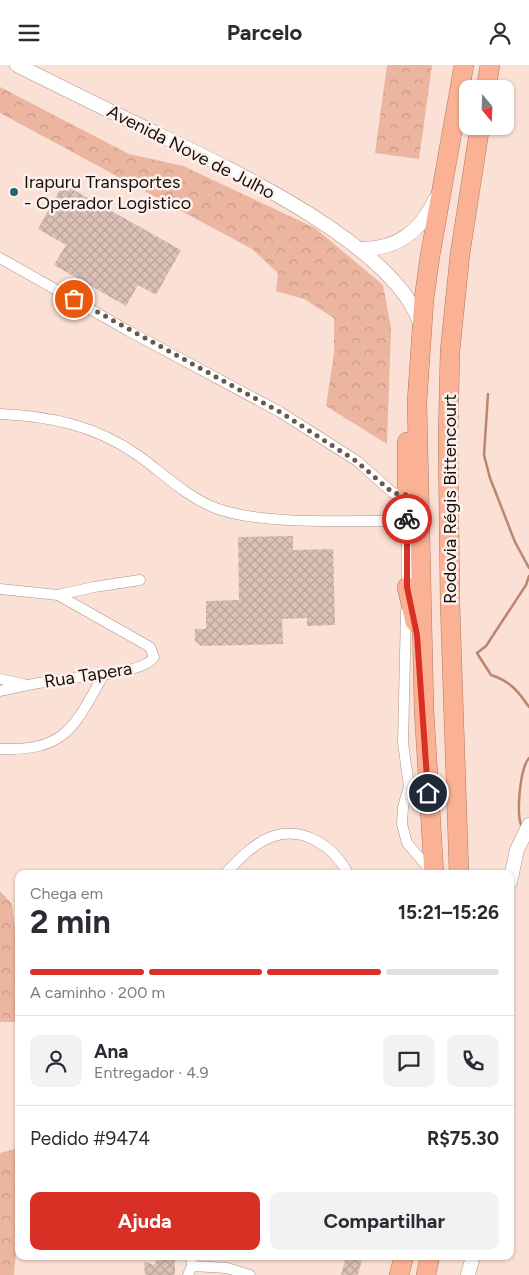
<!DOCTYPE html>
<html lang="pt">
<head>
<meta charset="utf-8">
<style>
	:root { --surface:#fff; --page:#f2f2f3; --text:#2b2b33; --muted:#7c7c81; --line:#e1e1e2; --accent:#d93025 }
	body { margin:0; font-family:Figtree,sans-serif; background:var(--page); color:var(--text); height:100vh; display:flex; flex-direction:column; font-size:19px; white-space:nowrap }
	* { box-sizing:border-box; margin:0 }
	p { font-size:16px; color:var(--muted) }
	.icon { flex:none; width:28px; height:28px; fill:none; stroke:currentColor; stroke-width:2; stroke-linecap:round; stroke-linejoin:round }
	.map { position:relative; flex:1; overflow:hidden }
	.drawer { position:absolute; left:15px; top:805px; width:499px; height:390px; display:flex; flex-direction:column; background:var(--surface); border-radius:10px; box-shadow:0 1px 4px #0004 }
	.drawer>* { flex:none }
	.needle { width:32px; rotate:161deg }
	.tools { position:absolute; left:459px; top:15px; display:grid; gap:10px }
	.tools a { display:grid; place-items:center; width:55px; height:55px; border-radius:10px; background:var(--surface); box-shadow:0 1px 4px #0004; font-size:25px }
	.pin { position:absolute; display:grid; place-items:center; width:42px; height:42px; color:#fff; margin:-21px; border:2px solid #fff; border-radius:50%; box-shadow:0 1px 5px #0007 }
	.courier { position:absolute; display:grid; place-items:center; width:50px; height:50px; margin:-25px; border:4px solid #d93025; border-radius:50%; background:#fff; color:#222; box-shadow:0 1px 6px #0007 }
	.summary em { font-style:normal; font-weight:700 }
	.summary div { display:flex; flex-direction:column-reverse }
	.summary { display:flex; align-items:center; justify-content:space-between; height:85px; padding:0 15px }
	h1 { font-size:32px; font-weight:700; line-height:38px }
	.bar { display:grid; grid-template-columns:repeat(4,1fr); gap:8px 5px; align-content:center; height:60px; padding:0 15px }
	.bar i { height:6px; border-radius:4px; background:var(--line) }
	.bar .current { background:var(--accent) }
	.bar p { grid-column:span 4 }
	.line { display:flex; align-items:center; gap:12px; padding:0 15px; border-top:1px solid var(--line) }
	.line div { flex:1 }
	.round { display:grid; place-items:center; flex:none; width:52px; height:52px; border-radius:10px; background:var(--page) }
	.cta { display:flex; gap:10px; margin-top:auto; padding:10px 15px }
	.cta a { flex:1; height:58px; border-radius:10px; background:var(--accent); color:#fff; font-size:20px; font-weight:700; line-height:58px; text-align:center }
	.cta a+a { background:var(--page); color:var(--text) }
	header { display:flex; justify-content:space-between; align-items:center; height:65px; padding:0 15px; background:var(--surface); font-size:22px; font-weight:700 }
	.map>svg:first-child { display:block }
	.forest { fill:url(#forest-crowns) }
	.lines { fill:none; stroke-linecap:round; stroke-linejoin:round }
	.stream { stroke:#bb8670; stroke-width:2.5 }
	.building { fill:url(#building-cross-hatch) }
	.street-casing { stroke:#ac9389; stroke-width:11 }
	.secondary-casing { stroke:#ac9389; stroke-width:15 }
	.highway-casing { stroke:#ac7964; stroke-width:20 }
	.street { stroke:#fff; stroke-width:10 }
	.secondary { stroke:#fff; stroke-width:14 }
	.highway { stroke:#fbb294; stroke-width:19 }
	.done { stroke:#675852; stroke-width:5; stroke-dasharray:0 9 }
	.route { stroke:#d93025; stroke-width:6 }
	.poi-dot { fill:#246579; stroke:#fcf1ec; stroke-width:2 }
	.labels { text-anchor:middle; stroke-width:5; stroke-linejoin:round; paint-order:stroke }
	.street-label { font-size:18px; fill:#180f0b; stroke:#fcf1ec }
	.poi-label { font-size:18px; fill:#180f0b; stroke:#fcf1ec; text-anchor:start }
</style>
</head>
<body>
<header><svg class="icon" aria-label="menu" viewBox="0 0 24 24"><path d="M4 6h16M4 12h16M4 18h16"/></svg>Parcelo<svg class="icon" aria-label="person" viewBox="0 0 24 24"><circle cx="12" cy="8" r="4"/><path d="M4 21q1-7 8-7t8 7"/></svg></header>
<div class="map">
<svg width="529" height="1210" viewBox="0 0 529 1210">
	<defs>
		<pattern id="forest-crowns" width="20" height="18" patternUnits="userSpaceOnUse" patternTransform="scale(1.25)"><rect width="20" height="18" fill="#ebb5a0"/><path d="M2 6a3 3 0 1 1 6 0M12 15a3 3 0 1 1 6 0" fill="none" stroke="#c99a88"/></pattern>
		<pattern id="building-cross-hatch" width="8" height="8" patternUnits="userSpaceOnUse" patternTransform="scale(1.25)"><rect width="8" height="8" fill="#dbc0b6"/><path d="M0 0l8 8M0 8l8-8" fill="none" stroke="#bba49b"/></pattern>
	</defs>
	<rect width="100%" height="100%" fill="#fbe0d5"/>
	<g class="forest">
		<path d="M 387,0 L 432,0 L 419,94 L 375,88 Z"/>
		<path d="M 0,22 L 129,89 L 183,101 L 315,163 L 383,220 L 391,263 L 387,379 L 326,341 L 334,288 L 334,253 L 304,234 L 276,226 L 278,208 L 252,184 L 0,48 Z"/>
		<path d="M 0,826 L 12,839 L 19,896 L 19,957 L 0,957 Z"/>
		<path d="M 19,1083 L 19,1186 L 16,1187 L 14,1210 L 0,1210 L 0,1088 Z"/>
	</g>
	<g class="lines">
		<g class="stream">
			<path d="M 488,329 L 484,390 L 490,413 L 515,477 L 529,503"/>
			<path d="M 529,511 L 526,520 L 486,581 L 477,588 L 491,610 C 510,616 518,626 529,642"/>
			<path d="M 523,764 C 515,753 520,703 529,693"/>
		</g>
	</g>
	<g class="building">
		<path d="M 63,119 L 181,185 L 156,230 L 138,220 L 126,241 L 54,200 L 66,180 L 38,164 Z"/>
		<path d="M 293,471 L 293,485 L 333,484 L 335,560 L 307,561 L 307,553 L 282,554 L 283,579 L 201,581 L 195,576 L 195,564 L 206,564 L 206,536 L 239,535 L 238,472 Z"/>
		<path d="M 157,1191 L 175,1191 L 175,1210 L 145,1210 L 144,1197 L 155,1200 Z"/>
		<path d="M 346,1191 L 363,1191 L 358,1210 L 341,1210 Z"/>
	</g>
	<g class="lines">
		<g class="street-casing">
			<g id="street">
				<path d="M 0,193 L 127,265 L 280,347 L 357,396 L 393,428 L 407,430 L 407,526"/>
				<path d="M 0,349 C 51,351 97,361 139,391 C 165,410 188,433 218,444 C 267,461 353,455 407,456"/>
				<path d="M 0,524 L 58,530 L 150,582 L 154,592 C 143,610 71,612 50,616 C 33,619 16,622 0,626"/>
				<path d="M 58,530 L 94,522 L 140,515"/>
				<path d="M 406,546 L 403,678 L 409,721 L 403,742 L 402,759 L 407,778 L 432,807"/>
				<path d="M 0,614 L 23,619"/>
				<path d="M 0,684 C 67,686 74,662 104,609"/>
				<path d="M 225,809 C 238,795 253,779 271,772 C 302,760 334,781 348,809"/>
				<path d="M 192,1201 L 227,1203 L 250,1210"/>
				<path d="M 188,1210 L 192,1201 L 191,1191"/>
			</g>
		</g>
		<g class="secondary-casing">
			<g id="secondary">
				<path d="M 17,0 C 59,21 101,42 143,62 C 218,98 393,177 420,258"/>
				<path d="M 359,184 C 397,185 421,166 436,133"/>
				<path d="M 510,817 L 517,785 L 529,760"/>
				<path d="M 468,1210 L 473,1191"/>
			</g>
		</g>
		<g class="highway-casing">
			<g id="highway">
				<path d="M 486,24 L 490,0"/>
				<path d="M 407,430 L 407,377"/>
				<path d="M 407,522 L 415,557"/>
				<path d="M 434,809 L 424,645 L 417,337 L 424,234 L 430,191 L 464,0"/>
				<path d="M 459,809 L 450,538 L 448,373 L 450,286 L 460,189 L 480,61"/>
				<path d="M 399,1210 L 404,1191"/>
				<path d="M 426,1210 L 430,1191"/>
			</g>
		</g>
		<use href="#street" class="street"/>
		<use href="#secondary" class="secondary"/>
		<use href="#highway" class="highway"/>
	</g>
	<g class="lines">
		<path class="done" d="M 74,234 L 280,347 L 356,396 L 393,428 L 407,430 L 407,454"/>
		<path class="route" d="M 407,454 L 407,522 L 417,570 L 428,728"/>
	</g>
	<circle class="poi-dot" cx="14" cy="127" r="5"/>
	<g class="labels">
		<g class="street-label">
			<text transform="translate(191 87) rotate(27)" y="6">Avenida Nove de Julho</text>
			<text transform="translate(450 434) rotate(-90)" y="6">Rodovia Régis Bittencourt</text>
			<text transform="translate(88 610) rotate(-9)" y="6">Rua Tapera</text>
		</g>
		<g class="poi-label">
			<text x="24" y="123">Irapuru Transportes<tspan x="24" dy="21">- Operador Logistico</tspan></text>
		</g>
	</g>
</svg>
<div class="tools">
<a><svg class="needle" viewBox="-14 -14 28 28"><path d="M0-13l5 13h-10z" fill="#e53935"/><path d="M0 13l5-13h-10z" fill="#7c7c81"/></svg></a>
</div>
<div class="pin" style="left:74px;top:234px;background:#ea580c"><svg class="icon" aria-label="bag" viewBox="0 0 24 24"><path d="M5 8h14l-1 12H6zM9 8a3 3 0 0 1 6 0"/></svg></div>
<div class="pin" style="left:428px;top:728px;background:#1f2937"><svg class="icon" aria-label="home" viewBox="0 0 24 24"><path d="M3 11l9-7 9 7M6 9v11h12V9"/></svg></div>
<div class="courier" style="left:407px;top:454px"><svg class="icon" aria-label="bike" viewBox="0 0 24 24"><circle cx="6" cy="16" r="4"/><circle cx="18" cy="16" r="4"/><path d="M6 16l4-8h5l3 8M10 8l3 8H6M13 5h3"/></svg></div>
<section class="drawer">
<div class="summary"><div><h1>2 min</h1><p>Chega em</p></div><em>15:21–15:26</em></div>
<div class="bar"><i class="current"></i><i class="current"></i><i class="current"></i><i></i><p>A caminho · 200 m</p></div>
<div class="line" style="height:90px"><a class="round"><svg class="icon" aria-label="person" viewBox="0 0 24 24"><circle cx="12" cy="8" r="4"/><path d="M4 21q1-7 8-7t8 7"/></svg></a><div><b>Ana</b><p>Entregador · 4.9</p></div><a class="round"><svg class="icon" aria-label="chat" viewBox="0 0 24 24"><path d="M4 5h16v11H9l-5 4z"/></svg></a><a class="round"><svg class="icon" aria-label="phone" viewBox="0 0 24 24"><path d="M5 4h4l2 5-3 2q2 4 5 5l2-3 5 2v4C11 20 4 13 5 4z"/></svg></a></div>
<div class="line" style="height:65px"><div>Pedido #9474</div><b>R$75.30</b></div>
<div class="cta"><a>Ajuda</a><a>Compartilhar</a></div>
</section>
</div>
</body>
</html>
